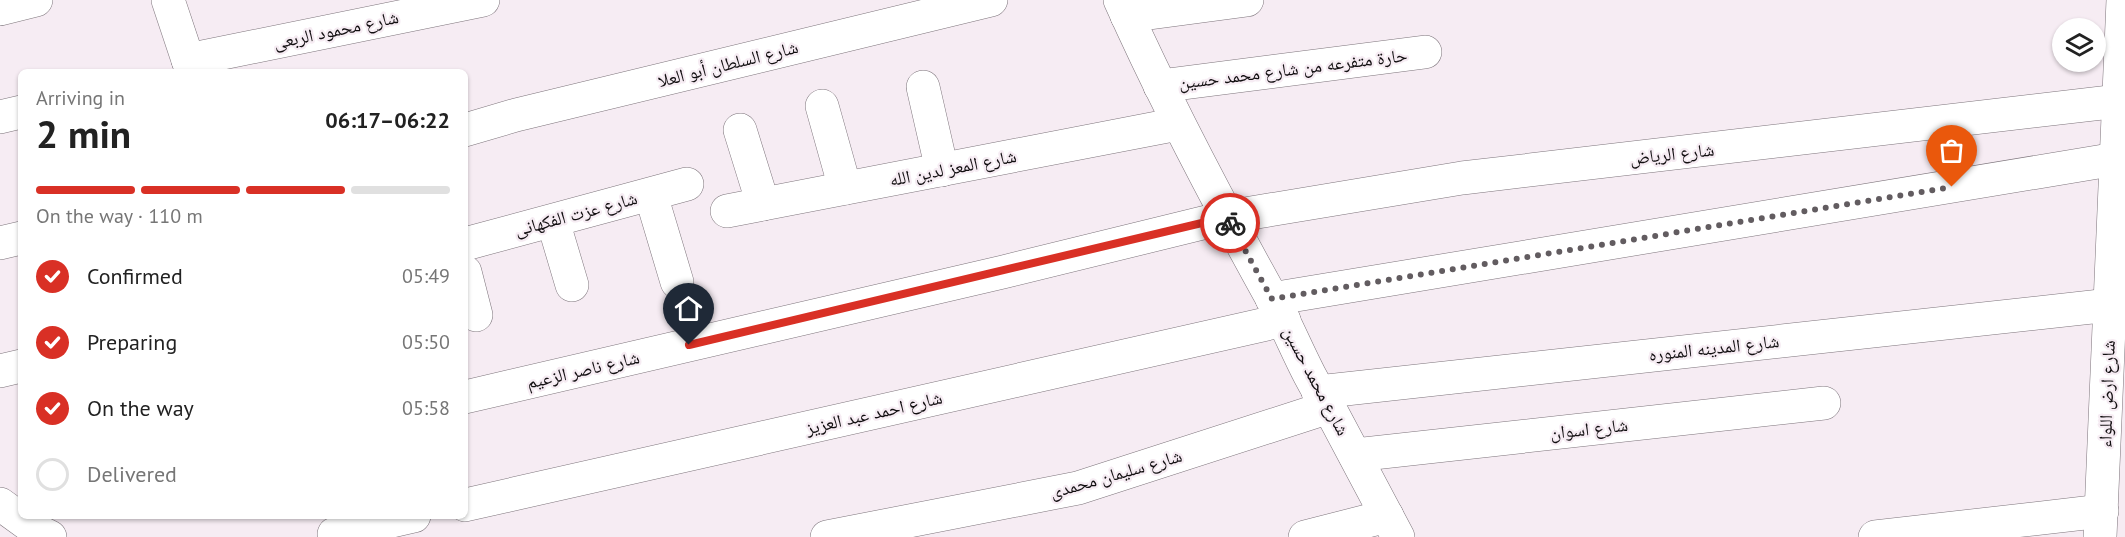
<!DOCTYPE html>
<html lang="en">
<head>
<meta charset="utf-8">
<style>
	:root { --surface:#fff; --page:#f6f6f6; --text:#222; --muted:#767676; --line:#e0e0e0; --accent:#d93025 }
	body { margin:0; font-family:"PT Sans","Noto Naskh Arabic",sans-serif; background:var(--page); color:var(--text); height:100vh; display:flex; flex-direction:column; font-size:22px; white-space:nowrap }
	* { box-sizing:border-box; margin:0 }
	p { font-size:20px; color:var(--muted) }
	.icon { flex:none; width:33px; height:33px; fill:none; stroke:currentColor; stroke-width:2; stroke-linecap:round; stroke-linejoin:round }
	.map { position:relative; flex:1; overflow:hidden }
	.drawer { position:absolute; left:18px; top:69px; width:450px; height:450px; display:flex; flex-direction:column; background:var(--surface); border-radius:9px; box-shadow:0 2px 4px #0004 }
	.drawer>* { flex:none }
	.buttons { position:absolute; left:2052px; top:18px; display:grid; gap:12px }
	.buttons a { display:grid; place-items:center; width:54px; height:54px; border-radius:50%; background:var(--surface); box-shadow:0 2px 4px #0004; font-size:30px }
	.pin { position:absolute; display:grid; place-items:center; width:51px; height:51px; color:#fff; margin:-62px -26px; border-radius:50% 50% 50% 0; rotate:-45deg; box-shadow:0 0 6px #0007 }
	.pin .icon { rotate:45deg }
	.courier { position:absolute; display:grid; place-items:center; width:60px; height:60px; margin:-30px; border:4px solid #d93025; border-radius:50%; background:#fff; color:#222; box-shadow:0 2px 8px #0007 }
	.summary em { font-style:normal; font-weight:800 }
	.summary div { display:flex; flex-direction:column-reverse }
	.summary { display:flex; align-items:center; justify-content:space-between; height:102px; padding:0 18px }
	h1 { font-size:39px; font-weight:800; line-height:45px }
	.bar { display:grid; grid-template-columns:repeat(4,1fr); gap:9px 6px; align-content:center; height:72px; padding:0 18px }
	.bar i { height:8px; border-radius:4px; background:var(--line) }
	.bar .current { background:var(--accent) }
	.bar p { grid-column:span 4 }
	ol { padding:0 18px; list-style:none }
	li { display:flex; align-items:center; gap:18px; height:66px }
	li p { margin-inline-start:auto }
	li .icon { padding:6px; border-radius:50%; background:var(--accent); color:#fff; stroke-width:4 }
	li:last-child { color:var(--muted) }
	li i { width:33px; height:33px; border:3px solid var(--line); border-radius:50% }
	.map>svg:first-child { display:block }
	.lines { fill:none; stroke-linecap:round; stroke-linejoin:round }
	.minor-casing { stroke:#7d747b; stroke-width:34 }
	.minor { stroke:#fff; stroke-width:33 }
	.done { stroke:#625c60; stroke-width:6; stroke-dasharray:0 10.8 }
	.route { stroke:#d93025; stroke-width:8 }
	.labels { text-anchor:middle; stroke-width:4.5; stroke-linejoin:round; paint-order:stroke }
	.street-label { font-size:18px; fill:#120f11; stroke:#f6ecf3 }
</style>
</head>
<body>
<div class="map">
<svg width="2125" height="537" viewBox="0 0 2125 537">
	<rect width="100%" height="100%" fill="#f6ecf3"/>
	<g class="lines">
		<g class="minor-casing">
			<g id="minor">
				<path d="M 168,0 L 192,72"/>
				<path d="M 1120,0 C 1166,103 1219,203 1274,302 C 1293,337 1306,375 1329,407 L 1398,537"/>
				<path d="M 0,9 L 36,0"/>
				<path d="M 1127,16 L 1247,0"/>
				<path d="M 188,60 L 483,0"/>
				<path d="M 1160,86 L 1425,52"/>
				<path d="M 923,87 L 942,170"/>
				<path d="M 822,106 L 845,188"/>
				<path d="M 0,117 L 21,112"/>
				<path d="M 465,130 L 516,115 L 991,0"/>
				<path d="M 740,130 L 763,204"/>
				<path d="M 651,195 L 677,282"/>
				<path d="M 727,211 L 1178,124"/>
				<path d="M 553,221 L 572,285"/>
				<path d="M 0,243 L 21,238"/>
				<path d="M 465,244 L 687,184"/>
				<path d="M 465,272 L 476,315"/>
				<path d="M 1272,299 L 2116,159"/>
				<path d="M 0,371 L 21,366"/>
				<path d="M 1318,392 L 2110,305"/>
				<path d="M 465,397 L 1003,272 L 1227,217 L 1462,178 L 2119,101"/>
				<path d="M 1355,455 L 1824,403"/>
				<path d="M 0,504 L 36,530 L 50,537"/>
				<path d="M 465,505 L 1284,320"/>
				<path d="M 334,534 L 414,516"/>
				<path d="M 827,537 L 1078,488 L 1329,407"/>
				<path d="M 1305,537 L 1387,516"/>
				<path d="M 1875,537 L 2102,511"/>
				<path d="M 2100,537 L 2123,0"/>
			</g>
		</g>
		<use href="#minor" class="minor"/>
	</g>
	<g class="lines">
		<path class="done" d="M 1230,223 L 1272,299 L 1952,187"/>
		<path class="route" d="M 689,345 L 1227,217 L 1230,223"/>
	</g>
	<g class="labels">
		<g class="street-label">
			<text transform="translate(336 30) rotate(-12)" y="6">شارع محمود الربعى</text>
			<text transform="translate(728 64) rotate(-14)" y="6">شارع السلطان أبو العلا</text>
			<text transform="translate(1293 69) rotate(-7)" y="6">حارة متفرعه من شارع محمد حسين</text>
			<text transform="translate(1672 154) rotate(-6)" y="6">شارع الرياض</text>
			<text transform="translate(953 168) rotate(-11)" y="6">شارع المعز لدين الله</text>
			<text transform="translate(576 214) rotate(-15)" y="6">شارع عزت الفكهانى</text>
			<text transform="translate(1714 348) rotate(-6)" y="6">شارع المدينه المنوره</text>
			<text transform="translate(583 370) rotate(-13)" y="6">شارع ناصر الزعيم</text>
			<text transform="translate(1316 381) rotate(62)" y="6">شارع محمد حسين</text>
			<text transform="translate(2107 394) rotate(-88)" y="6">شارع ارض اللواء</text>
			<text transform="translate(874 413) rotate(-13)" y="6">شارع احمد عبد العزيز</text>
			<text transform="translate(1589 429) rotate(-6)" y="6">شارع اسوان</text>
			<text transform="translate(1116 474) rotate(-16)" y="6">شارع سليمان محمدى</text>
		</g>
	</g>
</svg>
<div class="buttons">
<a><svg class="icon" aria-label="layers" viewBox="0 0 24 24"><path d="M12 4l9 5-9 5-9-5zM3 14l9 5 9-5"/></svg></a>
</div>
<div class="pin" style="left:1952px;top:187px;background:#ea580c"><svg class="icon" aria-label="bag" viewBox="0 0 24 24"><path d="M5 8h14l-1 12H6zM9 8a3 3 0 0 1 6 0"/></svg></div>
<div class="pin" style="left:689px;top:345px;background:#1f2937"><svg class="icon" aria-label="home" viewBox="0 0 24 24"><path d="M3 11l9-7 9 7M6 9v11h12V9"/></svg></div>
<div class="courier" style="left:1230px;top:223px"><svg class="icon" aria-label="bike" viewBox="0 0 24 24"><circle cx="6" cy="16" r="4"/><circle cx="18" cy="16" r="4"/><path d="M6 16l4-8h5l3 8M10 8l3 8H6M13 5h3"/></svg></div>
<section class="drawer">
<div class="summary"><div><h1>2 min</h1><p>Arriving in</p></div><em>06:17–06:22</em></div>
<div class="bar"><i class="current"></i><i class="current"></i><i class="current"></i><i></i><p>On the way · 110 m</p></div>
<ol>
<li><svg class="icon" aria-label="check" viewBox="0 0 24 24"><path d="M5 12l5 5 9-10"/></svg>Confirmed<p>05:49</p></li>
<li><svg class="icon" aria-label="check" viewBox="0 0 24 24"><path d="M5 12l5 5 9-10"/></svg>Preparing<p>05:50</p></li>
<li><svg class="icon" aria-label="check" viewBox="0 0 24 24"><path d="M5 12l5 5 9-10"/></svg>On the way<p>05:58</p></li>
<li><i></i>Delivered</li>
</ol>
</section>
</div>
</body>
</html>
